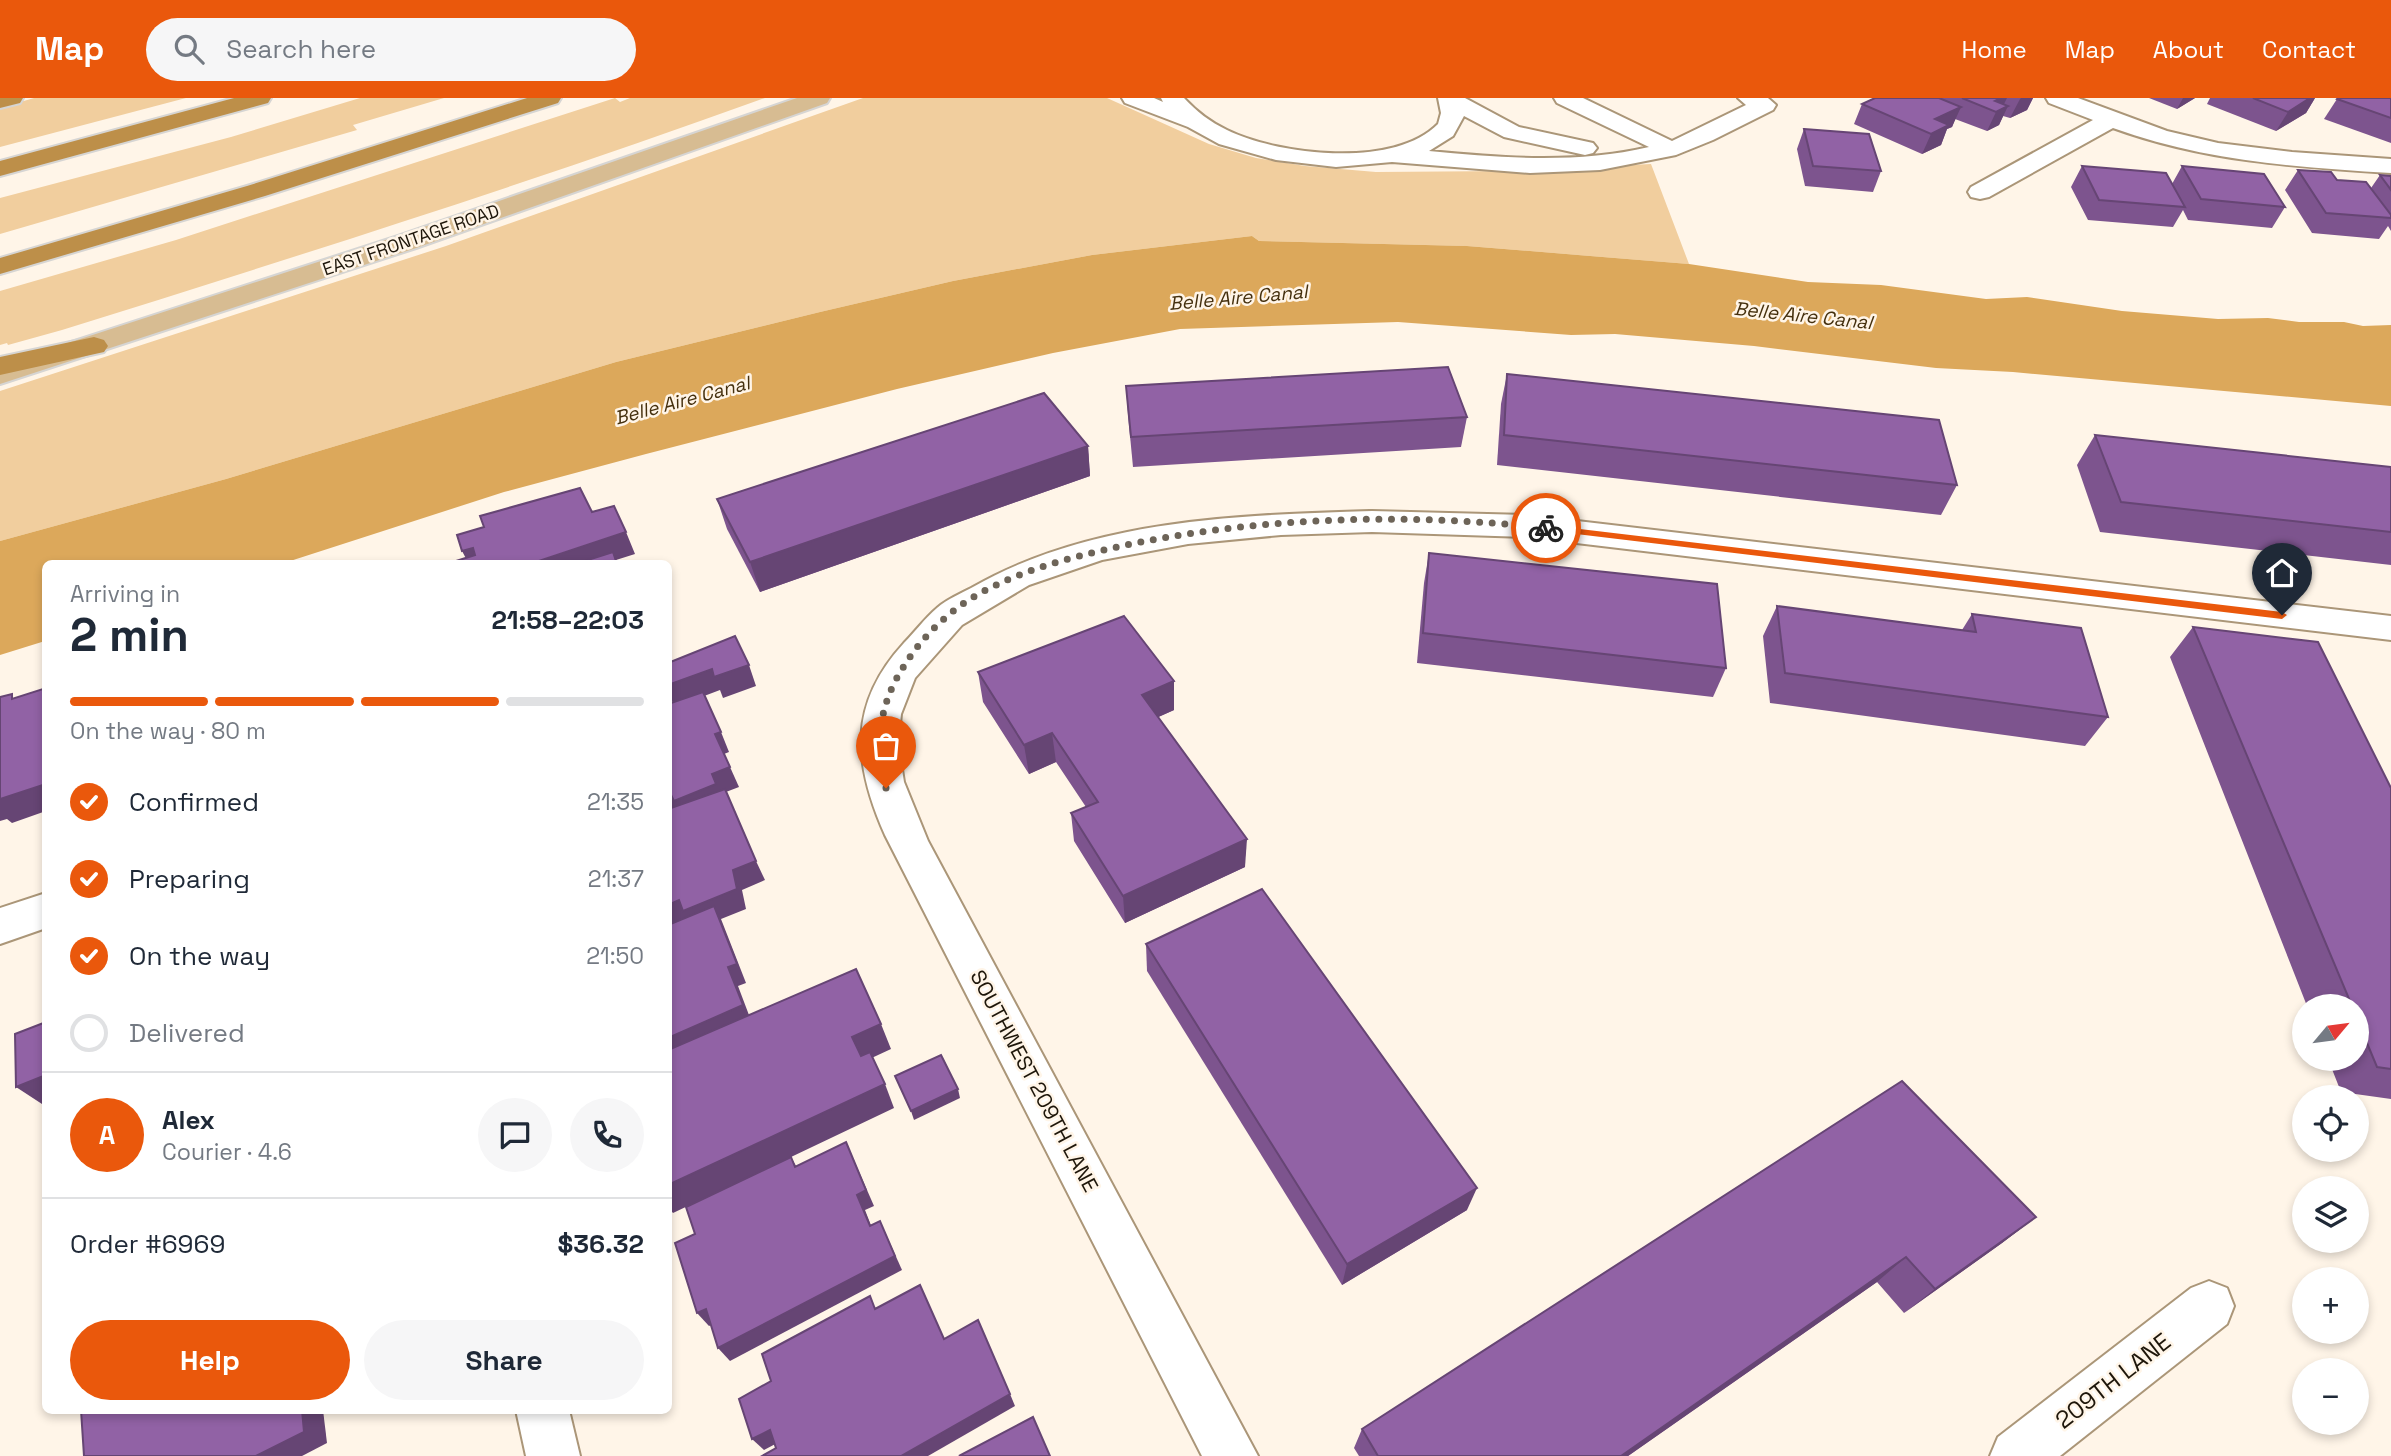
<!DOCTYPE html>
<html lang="en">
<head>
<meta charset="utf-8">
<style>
	:root { --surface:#fff; --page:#f6f6f7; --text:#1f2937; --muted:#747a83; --line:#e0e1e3; --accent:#ea580c }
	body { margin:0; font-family:"Space Grotesk",sans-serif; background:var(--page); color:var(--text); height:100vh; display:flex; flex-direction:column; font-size:26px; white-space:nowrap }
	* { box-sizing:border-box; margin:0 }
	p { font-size:23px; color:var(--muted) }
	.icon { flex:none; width:38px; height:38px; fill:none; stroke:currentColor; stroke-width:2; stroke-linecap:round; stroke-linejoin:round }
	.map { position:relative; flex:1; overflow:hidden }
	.details { position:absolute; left:42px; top:462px; width:630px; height:854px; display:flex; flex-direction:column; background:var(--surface); border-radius:10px; box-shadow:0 4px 10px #0003 }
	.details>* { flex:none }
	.needle { width:46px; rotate:61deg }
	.buttons { position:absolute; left:2292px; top:896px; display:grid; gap:14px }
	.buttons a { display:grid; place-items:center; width:77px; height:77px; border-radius:50%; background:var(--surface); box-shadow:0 4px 10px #0003; font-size:35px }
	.pin { position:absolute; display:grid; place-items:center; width:60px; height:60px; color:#fff; margin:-72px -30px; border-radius:50% 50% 50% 0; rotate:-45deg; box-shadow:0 0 7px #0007 }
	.pin .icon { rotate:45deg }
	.courier { position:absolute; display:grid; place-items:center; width:70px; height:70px; margin:-35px; border:5px solid #ea580c; border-radius:50%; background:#fff; color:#222; box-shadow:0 2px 9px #0007 }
	.summary em { font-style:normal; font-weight:700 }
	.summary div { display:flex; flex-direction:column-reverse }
	.summary { display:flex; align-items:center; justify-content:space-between; height:119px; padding:0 28px }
	h1 { font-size:46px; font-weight:700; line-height:52px }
	.bar { display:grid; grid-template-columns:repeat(4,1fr); gap:10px 7px; align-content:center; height:84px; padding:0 28px }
	.bar i { height:9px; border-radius:5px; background:var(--line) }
	.bar .selected { background:var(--accent) }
	.bar p { grid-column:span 4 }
	.line { display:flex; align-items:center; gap:18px; padding:0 28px; border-top:2px solid var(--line) }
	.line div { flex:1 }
	.round { display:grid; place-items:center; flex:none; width:74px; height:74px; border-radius:37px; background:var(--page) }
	ol { padding:0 28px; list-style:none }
	li { display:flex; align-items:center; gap:21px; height:77px }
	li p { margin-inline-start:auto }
	li .icon { padding:7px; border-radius:50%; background:var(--accent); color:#fff; stroke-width:4 }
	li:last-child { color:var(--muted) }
	li i { width:38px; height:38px; border:4px solid var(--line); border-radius:50% }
	.button { display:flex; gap:14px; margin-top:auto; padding:14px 28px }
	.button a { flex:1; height:80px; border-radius:42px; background:var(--accent); color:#fff; font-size:28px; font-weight:700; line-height:80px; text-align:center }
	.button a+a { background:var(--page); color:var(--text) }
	header { display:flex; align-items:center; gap:42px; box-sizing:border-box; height:98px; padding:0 35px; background:var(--accent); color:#fff }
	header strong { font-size:33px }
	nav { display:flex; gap:38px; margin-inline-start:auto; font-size:24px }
	.search { width:490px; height:63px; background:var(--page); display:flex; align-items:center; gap:18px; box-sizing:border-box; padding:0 24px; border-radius:38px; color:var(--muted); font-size:26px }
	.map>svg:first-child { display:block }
	.green { fill:#f1ce9e }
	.water { fill:#dca85b }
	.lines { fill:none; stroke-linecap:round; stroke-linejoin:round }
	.service-casing { stroke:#ab9678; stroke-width:4 }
	.minor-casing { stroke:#ab9678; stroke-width:4 }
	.primary-casing { stroke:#d6d5d3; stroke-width:4 }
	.motorway-casing { stroke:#d6d5d3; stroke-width:4 }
	.service { fill:#fff; fill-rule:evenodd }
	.minor { fill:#fff; fill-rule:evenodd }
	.primary { fill:#d7bc92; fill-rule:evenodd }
	.motorway { fill:#bd8f49; fill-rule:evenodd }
	.wall { fill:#7d548e }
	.shaded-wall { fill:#664574 }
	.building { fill:#9162a5; stroke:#664574; stroke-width:2 }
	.route { fill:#ea580c }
	.done { stroke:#6d6458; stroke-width:7; stroke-dasharray:0 12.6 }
	.labels { text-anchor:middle; stroke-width:5; stroke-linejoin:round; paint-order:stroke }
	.far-street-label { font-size:18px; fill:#1e160a; stroke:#fff5e8 }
	.far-water-label { font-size:19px; font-style:italic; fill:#45300e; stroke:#fff5e8 }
	.street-label { font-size:21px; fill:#1e160a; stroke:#fff5e8 }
	.near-street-label { font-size:24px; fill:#1e160a; stroke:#fff5e8 }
</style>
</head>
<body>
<header>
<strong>Map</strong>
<div class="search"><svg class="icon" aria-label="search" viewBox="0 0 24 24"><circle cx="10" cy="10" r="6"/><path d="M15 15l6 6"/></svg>Search here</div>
<nav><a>Home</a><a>Map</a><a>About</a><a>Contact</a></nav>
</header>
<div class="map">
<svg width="2391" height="1358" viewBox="0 0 2391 1358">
	<rect width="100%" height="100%" fill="#fff5e8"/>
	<g class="green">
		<path d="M 34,0 L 186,0 L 0,49 L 0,10 Z"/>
		<path d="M 360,0 L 444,0 L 353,27 L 357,32 L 0,136 L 0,100 L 231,39 Z"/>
		<path d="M 615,0 L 620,4 L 630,0 L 765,0 C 533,84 298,158 62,232 L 8,247 L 7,245 L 0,247 L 0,193 L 176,142 Z"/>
		<path d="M 863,0 L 1107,0 L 1209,46 L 1256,60 L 1305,68 L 1376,74 L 1509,73 L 1651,66 L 1689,166 L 1467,148 L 1259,143 L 1252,138 L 1092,157 L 953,183 L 820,214 L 616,264 L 226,381 L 0,443 L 0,293 L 446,148 Z"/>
	</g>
	<path class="water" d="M 1252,138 L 1259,143 L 1467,148 L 1689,166 L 1808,184 L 1881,187 L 1986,201 L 2027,199 L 2122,213 L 2218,221 L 2268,220 L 2299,224 L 2344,224 L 2363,228 L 2391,227 L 2391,308 L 2013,274 L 1936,270 L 1754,248 L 1615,236 L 1571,237 L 1398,224 L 1180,231 L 1053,255 L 897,291 L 646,356 L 504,394 L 284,465 L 46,466 L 45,543 L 0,557 L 0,443 L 226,381 L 616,264 L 820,214 L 953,183 L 1092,157 Z"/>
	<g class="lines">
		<g class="service-casing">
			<path id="service" d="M 1122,0 L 1154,0 L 1163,4 L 1161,0 L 1184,0 C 1196,13 1210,24 1227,32 C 1278,57 1394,71 1438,26 L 1441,15 L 1438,0 L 1465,0 L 1519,29 L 1593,45 L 1597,50 L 1593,55 L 1585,57 L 1504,39 L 1464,18 L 1453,38 L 1429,53 C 1502,60 1577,66 1649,49 L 1557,5 L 1554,0 L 1583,0 L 1672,43 L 1746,7 L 1738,0 L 1768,0 L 1776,7 L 1773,12 L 1713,42 L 1676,57 L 1600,72 L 1530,75 L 1392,64 L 1336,69 L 1276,62 L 1219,46 L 1188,29 L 1125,5 Z"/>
		</g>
		<g class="minor-casing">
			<g id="minor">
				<path d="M 2046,0 L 2078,0 L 2167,33 L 2218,45 L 2292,54 L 2391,61 L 2391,75 C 2296,69 2203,63 2113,30 L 1989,99 L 1980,101 L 1971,99 L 1968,94 L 1971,89 L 2093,22 L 2049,5 Z"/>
				<path d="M 1372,413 L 1526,417 L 2391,518 L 2391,542 L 1526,439 L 1372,434 L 1281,437 L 1188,446 L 1102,462 L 1029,487 L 962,527 L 915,580 L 901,616 L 898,646 L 904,684 L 928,743 L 1258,1358 L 1202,1358 L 885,737 C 853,665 848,606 904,545 C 915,534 925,520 937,510 C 947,501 962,495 973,489 C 1092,421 1239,417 1372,413 Z"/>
				<path d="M 46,795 L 46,830 L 0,846 L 0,810 Z"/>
				<path d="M 2209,1183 L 2227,1190 L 2234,1208 L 2227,1226 L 2060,1358 L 1990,1358 L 1998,1339 L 2191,1190 Z"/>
				<path d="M 516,1312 L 569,1312 L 580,1358 L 526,1358 Z"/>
			</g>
		</g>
		<g class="primary-casing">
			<path id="primary" d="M 797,0 L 830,0 L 827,5 L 416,150 L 0,286 L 0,267 L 398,138 Z"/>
		</g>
		<g class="motorway-casing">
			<g id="motorway">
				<path d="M 0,0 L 23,0 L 20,5 L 0,10 Z"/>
				<path d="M 234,0 L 271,0 L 268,5 L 0,78 L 0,63 Z"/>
				<path d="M 527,0 L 561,0 L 558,5 L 265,98 L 0,176 L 0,160 L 247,88 Z"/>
				<path d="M 94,239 L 104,242 L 108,248 L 104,254 L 0,277 L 0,259 Z"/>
			</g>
		</g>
		<use href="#service" class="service"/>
		<use href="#minor" class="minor"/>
		<use href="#primary" class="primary"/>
		<use href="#motorway" class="motorway"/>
	</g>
	<g class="wall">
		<path d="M 1875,0 L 2033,0 L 2027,12 L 2010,20 L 2003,18 L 1999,27 L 1987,33 L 1955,21 L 1952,29 L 1947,31 L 1941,47 L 1922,56 L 1854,26 L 1862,6 Z"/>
		<path d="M 2149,0 L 2195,0 L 2177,11 Z"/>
		<path d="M 2210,0 L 2315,0 L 2306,15 L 2276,33 L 2207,6 Z"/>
		<path d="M 2391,0 L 2391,45 L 2324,21 L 2337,1 Z"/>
		<path d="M 1804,31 L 1881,73 L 1873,94 L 1805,88 L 1797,51 Z"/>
		<path d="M 2082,68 L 2172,86 L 2182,68 L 2285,109 L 2272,130 L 2188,122 L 2183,112 L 2173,129 L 2088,122 L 2071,89 Z"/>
		<path d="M 2298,72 L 2371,90 L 2380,77 L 2391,78 L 2391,133 L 2388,128 L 2379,141 L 2312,135 L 2285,92 Z"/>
		<path d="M 1507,276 L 1957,387 L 1941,417 L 1497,367 L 1501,306 Z"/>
		<path d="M 1126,288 L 1467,319 L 1461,349 L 1133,369 L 1128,317 Z"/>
		<path d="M 2095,337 L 2391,369 L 2391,467 L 2100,434 L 2077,367 Z"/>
		<path d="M 1088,348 L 1090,378 L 760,494 L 727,431 L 717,401 Z"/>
		<path d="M 1429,455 L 1726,570 L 1713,599 L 1417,565 L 1424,485 Z"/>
		<path d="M 1777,508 L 1962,532 L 1972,516 L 2108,619 L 2085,648 L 1770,605 L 1763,538 Z"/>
		<path d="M 2193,529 L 2391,690 L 2391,1001 L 2341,994 L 2328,961 L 2357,961 L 2357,908 L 2307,908 L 2170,559 Z"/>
		<path d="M 978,574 L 1174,612 L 1158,619 L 1245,769 L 1125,825 L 1074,743 L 1071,715 L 1086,709 L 1056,664 L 1029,676 L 983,604 Z"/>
		<path d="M 1146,846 L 1467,1112 L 1342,1187 L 1147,873 Z"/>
		<path d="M 1902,983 L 2036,1119 L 2002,1145 L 1904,1215 L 1877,1184 L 1628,1358 L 1359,1358 L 1354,1350 L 1362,1331 Z"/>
	</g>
	<g class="shaded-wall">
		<path d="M 2001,0 L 2007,0 L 2002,10 L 2008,8 L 1999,27 L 1987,33 L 1996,14 L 1995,3 Z"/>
		<path d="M 2021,0 L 2033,0 L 2027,12 L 2010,20 L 2020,1 Z"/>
		<path d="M 2183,0 L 2195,0 L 2177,11 Z"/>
		<path d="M 2310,0 L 2315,0 L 2306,15 L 2276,33 L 2288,14 Z"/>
		<path d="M 1961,9 L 1952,29 L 1947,31 L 1941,47 L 1922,56 L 1931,36 L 1935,21 Z"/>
		<path d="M 1088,348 L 1090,378 L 760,494 L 750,464 Z"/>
		<path d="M 626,434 L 635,456 L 616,462 L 618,466 L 530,466 Z"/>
		<path d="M 473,450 L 482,466 L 469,466 L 462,453 Z"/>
		<path d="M 749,567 L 756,588 L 723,600 L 720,592 L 675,609 L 668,595 L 668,587 L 712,571 Z"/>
		<path d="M 1174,583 L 1174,612 L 1143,626 L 1142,597 Z"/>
		<path d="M 668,595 L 676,612 L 668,615 Z"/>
		<path d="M 721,634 L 729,654 L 724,656 L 715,636 Z"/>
		<path d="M 1052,635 L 1056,664 L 1029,676 L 1024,647 Z"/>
		<path d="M 730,669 L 739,689 L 668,716 L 668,691 Z"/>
		<path d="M 46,686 L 46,713 L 12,725 L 7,721 L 0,723 L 0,701 Z"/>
		<path d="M 1247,741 L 1245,769 L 1125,825 L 1123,798 Z"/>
		<path d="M 756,763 L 765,782 L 742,792 L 746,811 L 721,821 L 746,885 L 738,888 L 752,925 L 668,963 L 668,807 L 733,772 Z"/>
		<path d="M 881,926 L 891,951 L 863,964 L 852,939 Z"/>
		<path d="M 46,977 L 46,1005 L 42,1006 L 16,989 Z"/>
		<path d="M 885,986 L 894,1010 L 791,1059 L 800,1075 L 795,1069 L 791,1059 L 673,1115 L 668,1109 L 668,1087 Z"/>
		<path d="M 958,991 L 960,1000 L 914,1022 L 911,1013 Z"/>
		<path d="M 846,1044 L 874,1108 L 865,1112 L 877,1143 L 870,1128 L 857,1097 Z"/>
		<path d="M 1477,1090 L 1467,1112 L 1342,1187 L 1347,1166 Z"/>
		<path d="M 2036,1119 L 2002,1145 L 1904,1215 L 1935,1191 Z"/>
		<path d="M 880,1123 L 902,1172 L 730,1263 L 718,1250 Z"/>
		<path d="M 1906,1159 L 1877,1184 L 1628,1358 L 1621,1358 Z"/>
		<path d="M 706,1211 L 718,1224 L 709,1228 L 697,1215 Z"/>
		<path d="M 1010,1296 L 1015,1308 L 928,1358 L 901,1358 Z"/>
		<path d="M 302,1312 L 323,1312 L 327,1345 L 302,1358 L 256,1358 Z"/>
		<path d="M 770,1332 L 781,1343 L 764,1352 L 752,1341 Z"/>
	</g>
	<g class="building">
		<path d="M 1875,0 L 1939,0 L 1961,9 L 1935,21 L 1949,27 L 1931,36 L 1862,6 Z"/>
		<path d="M 1962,0 L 2001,0 L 1995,3 L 2008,8 L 1996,14 Z"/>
		<path d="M 2253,0 L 2310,0 L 2288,14 Z"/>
		<path d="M 2338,0 L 2391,0 L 2391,20 L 2337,1 Z"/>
		<path d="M 1804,31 L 1869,36 L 1881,73 L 1813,68 Z"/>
		<path d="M 2082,68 L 2166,75 L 2185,109 L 2099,102 Z"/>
		<path d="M 2182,68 L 2264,76 L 2285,109 L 2201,101 Z"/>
		<path d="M 2298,72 L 2331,74 L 2337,82 L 2366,84 L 2391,117 L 2391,120 L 2326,115 Z"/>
		<path d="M 2380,77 L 2391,78 L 2391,92 Z"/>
		<path d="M 1448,269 L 1467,319 L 1131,339 L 1126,288 Z"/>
		<path d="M 1507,276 L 1939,322 L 1957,387 L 1504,337 Z"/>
		<path d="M 1044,295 L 1088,348 L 750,464 L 717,401 Z"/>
		<path d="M 2095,337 L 2391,369 L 2391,434 L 2121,404 Z"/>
		<path d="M 580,390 L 592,414 L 614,408 L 626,434 L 530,466 L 456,466 L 456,463 L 475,457 L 473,450 L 462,453 L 457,437 L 484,429 L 480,418 Z"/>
		<path d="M 613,454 L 617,466 L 575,466 Z"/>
		<path d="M 1429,455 L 1717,486 L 1726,570 L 1423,535 Z"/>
		<path d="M 1777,508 L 1976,534 L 1972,516 L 2081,530 L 2108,619 L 1785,575 Z"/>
		<path d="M 1124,518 L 1174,583 L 1142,597 L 1247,741 L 1123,798 L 1071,715 L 1098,704 L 1052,635 L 1024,647 L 978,574 Z"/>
		<path d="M 2193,529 L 2318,544 L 2391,690 L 2391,971 L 2377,969 L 2357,921 L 2357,908 L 2352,908 Z"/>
		<path d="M 735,538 L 749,567 L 714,579 L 712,571 L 668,587 L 668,565 Z"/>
		<path d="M 46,590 L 46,686 L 0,701 L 0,599 L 12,596 L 12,601 Z"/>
		<path d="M 703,594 L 721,634 L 715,636 L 730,669 L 712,676 L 716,686 L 674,703 L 668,691 L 668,606 Z"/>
		<path d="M 725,691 L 756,763 L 733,772 L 737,791 L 683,813 L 679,802 L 668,807 L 668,711 Z"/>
		<path d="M 1262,791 L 1477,1090 L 1347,1166 L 1146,846 Z"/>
		<path d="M 714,808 L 737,866 L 728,869 L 743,907 L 668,940 L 668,827 Z"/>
		<path d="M 856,871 L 881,926 L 852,939 L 861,958 L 870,954 L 885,986 L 668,1087 L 668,952 Z"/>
		<path d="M 46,924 L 46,977 L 16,989 L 15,936 Z"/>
		<path d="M 941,957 L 958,991 L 911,1013 L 895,978 Z"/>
		<path d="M 1902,983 L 2036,1119 L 1935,1191 L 1906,1159 L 1621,1358 L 1378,1358 L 1362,1331 Z"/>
		<path d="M 846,1044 L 866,1092 L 857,1097 L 870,1128 L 880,1123 L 895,1158 L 718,1250 L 706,1211 L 697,1215 L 675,1145 L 695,1136 L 686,1109 L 791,1059 L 795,1069 Z"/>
		<path d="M 920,1187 L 944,1241 L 978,1222 L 1010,1296 L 901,1358 L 762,1358 L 776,1350 L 770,1332 L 752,1341 L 739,1301 L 771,1283 L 762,1256 L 870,1198 L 875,1211 Z"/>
		<path d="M 81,1312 L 302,1312 L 304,1334 L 256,1358 L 84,1358 Z"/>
		<path d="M 1033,1319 L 1050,1358 L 959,1358 Z"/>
	</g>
	<path class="route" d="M 1546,427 L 2282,514 L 2287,517 L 2282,521 L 1543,432 L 1543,428 Z"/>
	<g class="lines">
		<path class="done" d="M 886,690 C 874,650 879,608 901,573 C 920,540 950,511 984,493 C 1022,473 1062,462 1104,452 C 1246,419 1401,414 1546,430"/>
	</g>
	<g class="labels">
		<g class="far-street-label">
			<text transform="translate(411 142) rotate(-19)" y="6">EAST FRONTAGE ROAD</text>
		</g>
		<g class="far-water-label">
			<text transform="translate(1238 199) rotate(-5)" y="7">Belle Aire Canal</text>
			<text transform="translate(1803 217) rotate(6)" y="7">Belle Aire Canal</text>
			<text transform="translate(682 302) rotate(-15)" y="7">Belle Aire Canal</text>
		</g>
		<g class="street-label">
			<text transform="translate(1034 983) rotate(62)" y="7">SOUTHWEST 209TH LANE</text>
		</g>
		<g class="near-street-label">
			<text transform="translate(2113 1283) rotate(-38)" y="8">209TH LANE</text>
		</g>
	</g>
</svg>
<div class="buttons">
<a><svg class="needle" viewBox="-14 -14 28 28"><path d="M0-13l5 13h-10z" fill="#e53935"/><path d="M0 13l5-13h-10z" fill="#747a83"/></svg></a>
<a><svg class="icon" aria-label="locate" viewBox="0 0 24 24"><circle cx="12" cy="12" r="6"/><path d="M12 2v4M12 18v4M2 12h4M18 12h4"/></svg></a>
<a><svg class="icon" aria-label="layers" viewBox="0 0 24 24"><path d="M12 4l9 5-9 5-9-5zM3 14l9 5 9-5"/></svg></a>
<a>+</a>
<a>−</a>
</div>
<div class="pin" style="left:886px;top:690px;background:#ea580c"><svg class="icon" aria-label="bag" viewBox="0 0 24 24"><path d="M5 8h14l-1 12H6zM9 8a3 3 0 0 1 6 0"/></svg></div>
<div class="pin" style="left:2282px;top:517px;background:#1f2937"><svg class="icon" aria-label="home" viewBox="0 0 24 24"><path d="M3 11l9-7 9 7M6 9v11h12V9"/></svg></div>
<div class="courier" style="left:1546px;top:430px"><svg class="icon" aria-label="bike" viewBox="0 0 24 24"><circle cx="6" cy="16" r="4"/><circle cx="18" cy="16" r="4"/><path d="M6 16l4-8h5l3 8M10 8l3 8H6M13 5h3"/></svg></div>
<section class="details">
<div class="summary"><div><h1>2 min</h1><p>Arriving in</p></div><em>21:58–22:03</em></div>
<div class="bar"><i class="selected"></i><i class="selected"></i><i class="selected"></i><i></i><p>On the way · 80 m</p></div>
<ol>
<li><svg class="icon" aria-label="check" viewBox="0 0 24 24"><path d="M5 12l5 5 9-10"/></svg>Confirmed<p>21:35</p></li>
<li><svg class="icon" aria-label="check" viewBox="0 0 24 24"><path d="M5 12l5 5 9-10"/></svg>Preparing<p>21:37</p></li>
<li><svg class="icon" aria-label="check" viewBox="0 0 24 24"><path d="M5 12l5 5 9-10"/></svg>On the way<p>21:50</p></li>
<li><i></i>Delivered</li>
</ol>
<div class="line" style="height:126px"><b class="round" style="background:var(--accent);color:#fff">A</b><div><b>Alex</b><p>Courier · 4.6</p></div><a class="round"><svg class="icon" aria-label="chat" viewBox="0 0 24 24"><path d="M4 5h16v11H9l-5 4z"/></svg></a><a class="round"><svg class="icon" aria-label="phone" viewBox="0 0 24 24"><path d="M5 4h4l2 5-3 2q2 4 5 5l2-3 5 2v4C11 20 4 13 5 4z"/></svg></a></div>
<div class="line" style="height:91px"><div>Order #6969</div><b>$36.32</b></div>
<div class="button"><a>Help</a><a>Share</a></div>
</section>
</div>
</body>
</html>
